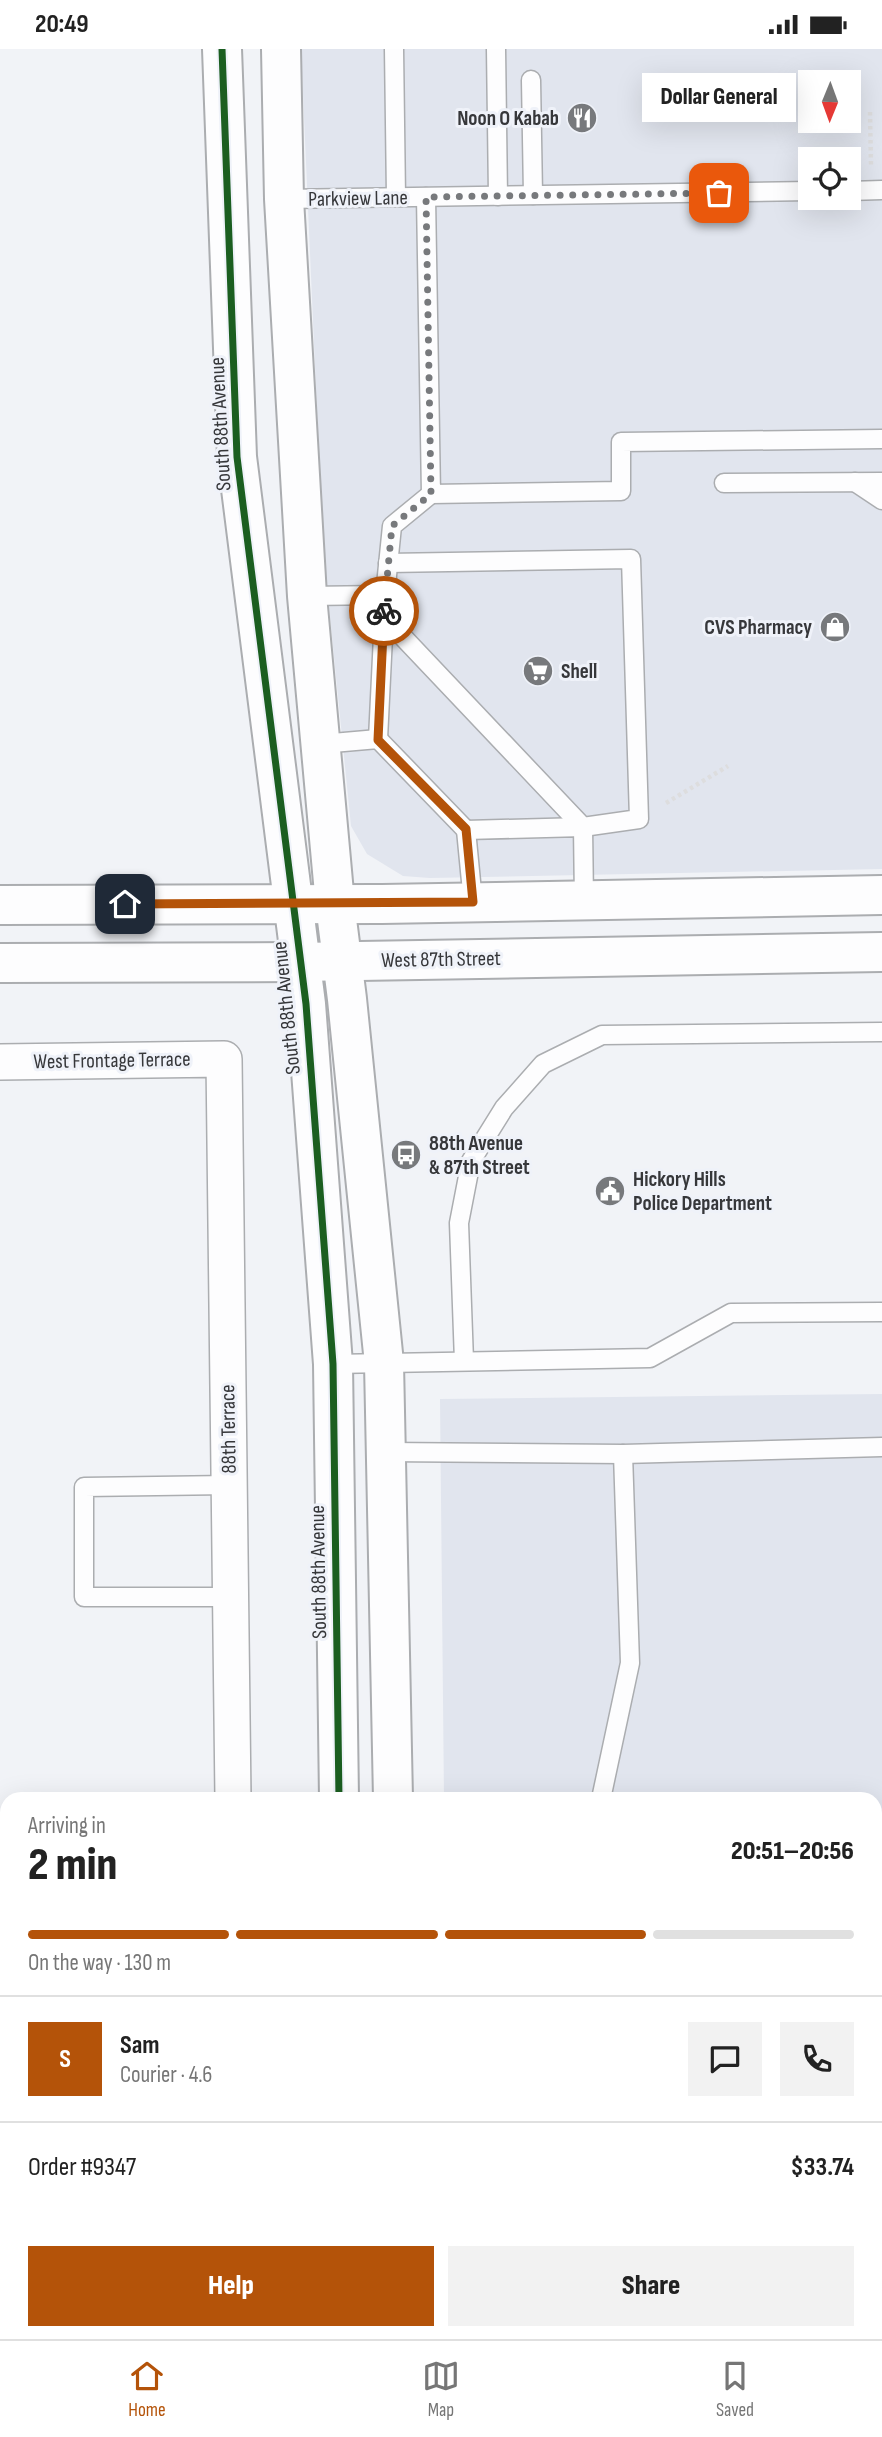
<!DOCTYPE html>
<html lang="en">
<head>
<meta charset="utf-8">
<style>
	:root { --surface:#fff; --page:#f2f2f2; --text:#222; --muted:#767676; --line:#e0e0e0; --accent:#b45309 }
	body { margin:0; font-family:"Sofia Sans Condensed",sans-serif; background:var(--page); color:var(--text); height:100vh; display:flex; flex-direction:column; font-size:26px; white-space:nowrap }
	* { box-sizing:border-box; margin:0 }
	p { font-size:23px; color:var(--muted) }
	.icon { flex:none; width:38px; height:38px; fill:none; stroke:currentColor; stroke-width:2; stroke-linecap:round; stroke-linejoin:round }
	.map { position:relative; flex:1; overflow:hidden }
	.details { position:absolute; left:0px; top:1743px; width:882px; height:548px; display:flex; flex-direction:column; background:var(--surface); border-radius:21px 21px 0 0; box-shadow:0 7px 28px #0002 }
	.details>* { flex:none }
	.needle { width:46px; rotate:181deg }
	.fabs { position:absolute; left:798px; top:21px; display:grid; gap:14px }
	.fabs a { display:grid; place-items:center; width:63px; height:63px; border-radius:0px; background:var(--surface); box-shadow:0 7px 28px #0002; font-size:35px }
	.pin { position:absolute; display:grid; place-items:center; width:60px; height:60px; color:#fff; margin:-30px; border-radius:14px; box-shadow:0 4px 10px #0006 }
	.courier { position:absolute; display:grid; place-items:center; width:70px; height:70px; margin:-35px; border:5px solid #b45309; border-radius:50%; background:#fff; color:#222; box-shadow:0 2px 9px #0007 }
	.bubble { position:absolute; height:49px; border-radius:0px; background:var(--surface); box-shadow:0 7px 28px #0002; font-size:23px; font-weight:800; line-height:49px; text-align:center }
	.summary em { font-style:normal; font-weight:800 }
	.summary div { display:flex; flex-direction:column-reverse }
	.summary { display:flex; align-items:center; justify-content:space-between; height:119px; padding:0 28px }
	h1 { font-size:46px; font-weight:800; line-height:52px }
	.bar { display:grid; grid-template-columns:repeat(4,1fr); gap:10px 7px; align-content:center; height:84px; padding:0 28px }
	.bar i { height:9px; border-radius:5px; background:var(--line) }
	.bar .on { background:var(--accent) }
	.bar p { grid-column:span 4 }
	.line { display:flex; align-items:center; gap:18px; padding:0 28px; border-top:2px solid var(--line) }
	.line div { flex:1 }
	.round { display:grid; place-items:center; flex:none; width:74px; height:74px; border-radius:0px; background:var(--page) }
	.button { display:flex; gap:14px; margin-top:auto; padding:14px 28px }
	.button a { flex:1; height:80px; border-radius:0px; background:var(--accent); color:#fff; font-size:28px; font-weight:800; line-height:80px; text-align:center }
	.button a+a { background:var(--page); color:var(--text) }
	.status { display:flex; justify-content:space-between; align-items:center; height:49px; padding:0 35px; background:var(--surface); direction:ltr }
	.status svg { height:19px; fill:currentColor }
	.menu { display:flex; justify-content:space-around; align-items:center; height:98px; border-top:2px solid var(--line); background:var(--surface); font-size:19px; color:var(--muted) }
	.menu a { display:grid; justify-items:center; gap:4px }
	.menu .on { color:var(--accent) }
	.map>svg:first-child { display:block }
	.built { fill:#e1e5ee; fill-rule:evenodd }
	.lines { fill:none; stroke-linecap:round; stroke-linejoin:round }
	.service-casing { stroke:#abadb0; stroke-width:21 }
	.minor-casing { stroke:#abadb0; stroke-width:38 }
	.tertiary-casing { stroke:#abadb0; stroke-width:42 }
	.secondary-casing { stroke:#abadb0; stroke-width:42 }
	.path { stroke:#ddddde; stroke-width:4.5; stroke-dasharray:3.5 3.5; stroke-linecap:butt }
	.service { stroke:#fdfdfe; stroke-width:18 }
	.minor { stroke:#fdfdfe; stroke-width:35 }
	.tertiary { stroke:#fdfdfe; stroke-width:38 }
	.secondary { stroke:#fdfdfe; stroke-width:38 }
	.cycleway-casing { stroke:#eff2f9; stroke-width:11 }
	.cycleway { stroke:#1b5e20; stroke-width:7 }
	.done { stroke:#77797c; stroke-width:7; stroke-dasharray:0 12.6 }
	.route { stroke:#b45309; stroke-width:9 }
	.labels { text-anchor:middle; stroke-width:6; stroke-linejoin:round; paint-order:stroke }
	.poi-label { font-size:21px; font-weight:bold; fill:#36373a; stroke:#eff2f9; text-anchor:start }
	.street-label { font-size:21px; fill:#36373a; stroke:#eff2f9 }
</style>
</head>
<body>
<div class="status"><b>20:49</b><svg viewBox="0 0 49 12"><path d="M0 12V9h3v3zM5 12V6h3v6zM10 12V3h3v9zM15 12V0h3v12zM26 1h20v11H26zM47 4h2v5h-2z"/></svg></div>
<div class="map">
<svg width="882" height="2290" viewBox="0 0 882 2290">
	<rect width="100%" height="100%" fill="#f1f3f7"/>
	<g class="built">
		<path d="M 301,0 L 882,0 L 882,820 L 430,829 L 403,827 L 367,805 L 351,777 L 323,499 ZM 810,33 L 849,33 L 849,72 L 810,72 ZM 810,110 L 849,110 L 849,149 L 810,149 Z"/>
		<path d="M 882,1345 L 882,1920 L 875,1920 L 875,1750 L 444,1750 L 440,1350 Z"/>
	</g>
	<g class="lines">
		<g class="service-casing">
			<g id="service">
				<path d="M 394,0 L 396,148"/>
				<path d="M 496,0 L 498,147"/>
				<path d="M 531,31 L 533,146"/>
				<path d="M 849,142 L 882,141"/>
				<path d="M 426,148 L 431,445 L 621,442 L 621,393 L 882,390"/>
				<path d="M 284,150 L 810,142"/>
				<path d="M 855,433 L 882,451"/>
				<path d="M 724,434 L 882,433"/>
				<path d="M 385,546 L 392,477 L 431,445"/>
				<path d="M 307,547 L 385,546 L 378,690"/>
				<path d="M 384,568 L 583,778 L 639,770 L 631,510 L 388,514"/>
				<path d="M 321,695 L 378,690 L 466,781"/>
				<path d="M 473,853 L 466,781 L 583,778 L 584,852"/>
				<path d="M 464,1312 L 459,1174 L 471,1112 L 504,1059 L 543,1015 L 602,986 L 882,983"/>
				<path d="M 333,1315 L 650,1309 L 731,1264 L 882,1263"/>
				<path d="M 386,1403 L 623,1405 L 882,1398"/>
				<path d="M 229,1436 L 84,1438 L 84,1548 L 231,1548"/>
				<path d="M 601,1750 L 630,1614 L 623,1405"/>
				<path d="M 875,1842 L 882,1843"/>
			</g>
		</g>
		<g class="minor-casing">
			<g id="minor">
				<path d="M 0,1013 L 224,1010 L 233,1750"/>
				<path d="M 875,1950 L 882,1950"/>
				<path d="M 231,2284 L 231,2290"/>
			</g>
		</g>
		<g class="tertiary-casing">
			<g id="tertiary">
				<path d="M 222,0 L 237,408 L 306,955 L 333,1315 L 339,1750"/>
				<path d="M 281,0 L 284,150 L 307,547 L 335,855 L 347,950 L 384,1314 L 393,1750"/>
				<path d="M 343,2284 L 343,2290"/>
				<path d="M 399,2284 L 399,2290"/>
			</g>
		</g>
		<g class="secondary-casing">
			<g id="secondary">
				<path d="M 0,856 L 382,855 L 882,846"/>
				<path d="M 0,914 L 299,913 L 882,903"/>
			</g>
		</g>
		<g class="path">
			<path d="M 870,63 L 871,116"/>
			<path d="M 666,754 L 728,717"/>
		</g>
		<use href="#service" class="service"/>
		<use href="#minor" class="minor"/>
		<use href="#tertiary" class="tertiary"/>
		<use href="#secondary" class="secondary"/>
		<g class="cycleway-casing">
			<path id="cycleway" d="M 222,0 L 237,408 L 306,955 L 333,1315 L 339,1750"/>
		</g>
		<use href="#cycleway" class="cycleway"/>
	</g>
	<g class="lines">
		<path class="done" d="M 384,562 L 392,477 L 431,445 L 426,148 L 719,144"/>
		<path class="route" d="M 125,855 L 473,853 L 466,780 L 378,691 L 384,562"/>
	</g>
	<defs>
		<g id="restaurant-disc" transform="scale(1.575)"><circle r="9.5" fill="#77797c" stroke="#eff2f9"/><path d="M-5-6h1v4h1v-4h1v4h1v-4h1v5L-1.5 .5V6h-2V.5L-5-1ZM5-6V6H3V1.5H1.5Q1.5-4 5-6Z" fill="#fff"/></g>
		<g id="shop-disc" transform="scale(1.575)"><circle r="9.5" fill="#77797c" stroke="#eff2f9"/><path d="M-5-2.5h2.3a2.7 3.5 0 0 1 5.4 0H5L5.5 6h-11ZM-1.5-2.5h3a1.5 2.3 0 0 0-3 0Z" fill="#fff"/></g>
		<g id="supermarket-disc" transform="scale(1.575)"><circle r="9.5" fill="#77797c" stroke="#eff2f9"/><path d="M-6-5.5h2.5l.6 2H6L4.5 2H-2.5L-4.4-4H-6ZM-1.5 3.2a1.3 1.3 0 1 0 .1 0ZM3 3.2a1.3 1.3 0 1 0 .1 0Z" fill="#fff"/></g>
		<g id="bus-disc" transform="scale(1.575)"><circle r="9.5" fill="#77797c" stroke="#eff2f9"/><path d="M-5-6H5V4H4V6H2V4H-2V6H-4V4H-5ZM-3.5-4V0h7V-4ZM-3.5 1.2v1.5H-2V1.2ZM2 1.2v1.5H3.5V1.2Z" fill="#fff"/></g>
		<g id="civic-disc" transform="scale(1.575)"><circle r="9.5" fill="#77797c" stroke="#eff2f9"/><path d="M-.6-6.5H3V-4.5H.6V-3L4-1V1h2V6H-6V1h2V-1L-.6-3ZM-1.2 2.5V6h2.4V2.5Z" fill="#fff"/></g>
	</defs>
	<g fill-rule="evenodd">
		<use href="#restaurant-disc" x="582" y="69"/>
		<use href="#shop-disc" x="835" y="578"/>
		<use href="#supermarket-disc" x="538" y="622"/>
		<use href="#bus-disc" x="406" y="1106"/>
		<use href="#civic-disc" x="610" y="1142"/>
	</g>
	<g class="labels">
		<g class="poi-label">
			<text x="559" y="76" text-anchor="end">Noon O Kabab</text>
			<text x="812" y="585" text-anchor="end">CVS Pharmacy</text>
			<text x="561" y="629">Shell</text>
			<text x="429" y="1101">88th Avenue<tspan x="429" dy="24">&amp; 87th Street</tspan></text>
			<text x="633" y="1137">Hickory Hills<tspan x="633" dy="24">Police Department</tspan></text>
		</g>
		<g class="street-label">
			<text transform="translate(358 149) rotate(-1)" y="7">Parkview Lane</text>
			<text transform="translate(220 375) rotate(-93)" y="7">South 88th Avenue</text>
			<text transform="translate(441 910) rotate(-1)" y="7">West 87th Street</text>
			<text transform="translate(286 959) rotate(-96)" y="7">South 88th Avenue</text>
			<text transform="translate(112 1011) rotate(-1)" y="7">West Frontage Terrace</text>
			<text transform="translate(228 1380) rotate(-91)" y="7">88th Terrace</text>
			<text transform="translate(318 1523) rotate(-91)" y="7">South 88th Avenue</text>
		</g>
	</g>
</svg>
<div class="fabs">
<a><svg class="needle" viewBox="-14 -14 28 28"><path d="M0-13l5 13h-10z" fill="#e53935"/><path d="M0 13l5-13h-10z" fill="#767676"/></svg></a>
<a><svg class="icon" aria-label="locate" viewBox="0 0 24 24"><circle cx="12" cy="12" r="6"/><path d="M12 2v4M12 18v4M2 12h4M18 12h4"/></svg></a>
</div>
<div class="pin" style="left:719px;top:144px;background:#ea580c"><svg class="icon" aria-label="bag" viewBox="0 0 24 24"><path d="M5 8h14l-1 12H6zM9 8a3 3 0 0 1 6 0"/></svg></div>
<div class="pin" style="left:125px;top:855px;background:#1f2937"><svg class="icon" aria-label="home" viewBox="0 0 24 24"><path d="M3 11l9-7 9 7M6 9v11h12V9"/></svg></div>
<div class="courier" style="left:384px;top:562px"><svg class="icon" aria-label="bike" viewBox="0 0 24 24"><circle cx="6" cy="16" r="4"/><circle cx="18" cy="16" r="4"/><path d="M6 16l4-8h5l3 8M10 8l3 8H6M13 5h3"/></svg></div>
<div class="bubble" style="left:642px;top:24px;width:154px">Dollar General</div>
<section class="details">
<div class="summary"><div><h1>2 min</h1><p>Arriving in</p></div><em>20:51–20:56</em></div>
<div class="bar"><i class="on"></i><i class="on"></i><i class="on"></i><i></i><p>On the way · 130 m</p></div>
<div class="line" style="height:126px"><b class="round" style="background:var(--accent);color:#fff">S</b><div><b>Sam</b><p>Courier · 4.6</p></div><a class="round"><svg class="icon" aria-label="chat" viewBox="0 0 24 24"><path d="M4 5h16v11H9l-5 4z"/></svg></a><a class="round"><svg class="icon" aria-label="phone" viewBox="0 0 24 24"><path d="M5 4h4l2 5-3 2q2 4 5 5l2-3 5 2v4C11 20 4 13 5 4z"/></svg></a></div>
<div class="line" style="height:91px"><div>Order #9347</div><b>$33.74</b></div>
<div class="button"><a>Help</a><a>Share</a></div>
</section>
</div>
<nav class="menu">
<a class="on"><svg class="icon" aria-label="home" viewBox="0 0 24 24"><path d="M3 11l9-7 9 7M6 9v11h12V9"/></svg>Home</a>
<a><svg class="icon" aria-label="map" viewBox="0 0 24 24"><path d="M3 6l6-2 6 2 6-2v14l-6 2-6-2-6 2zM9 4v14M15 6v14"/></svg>Map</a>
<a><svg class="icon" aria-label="saved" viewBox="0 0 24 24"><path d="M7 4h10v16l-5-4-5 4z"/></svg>Saved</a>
</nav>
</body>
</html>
